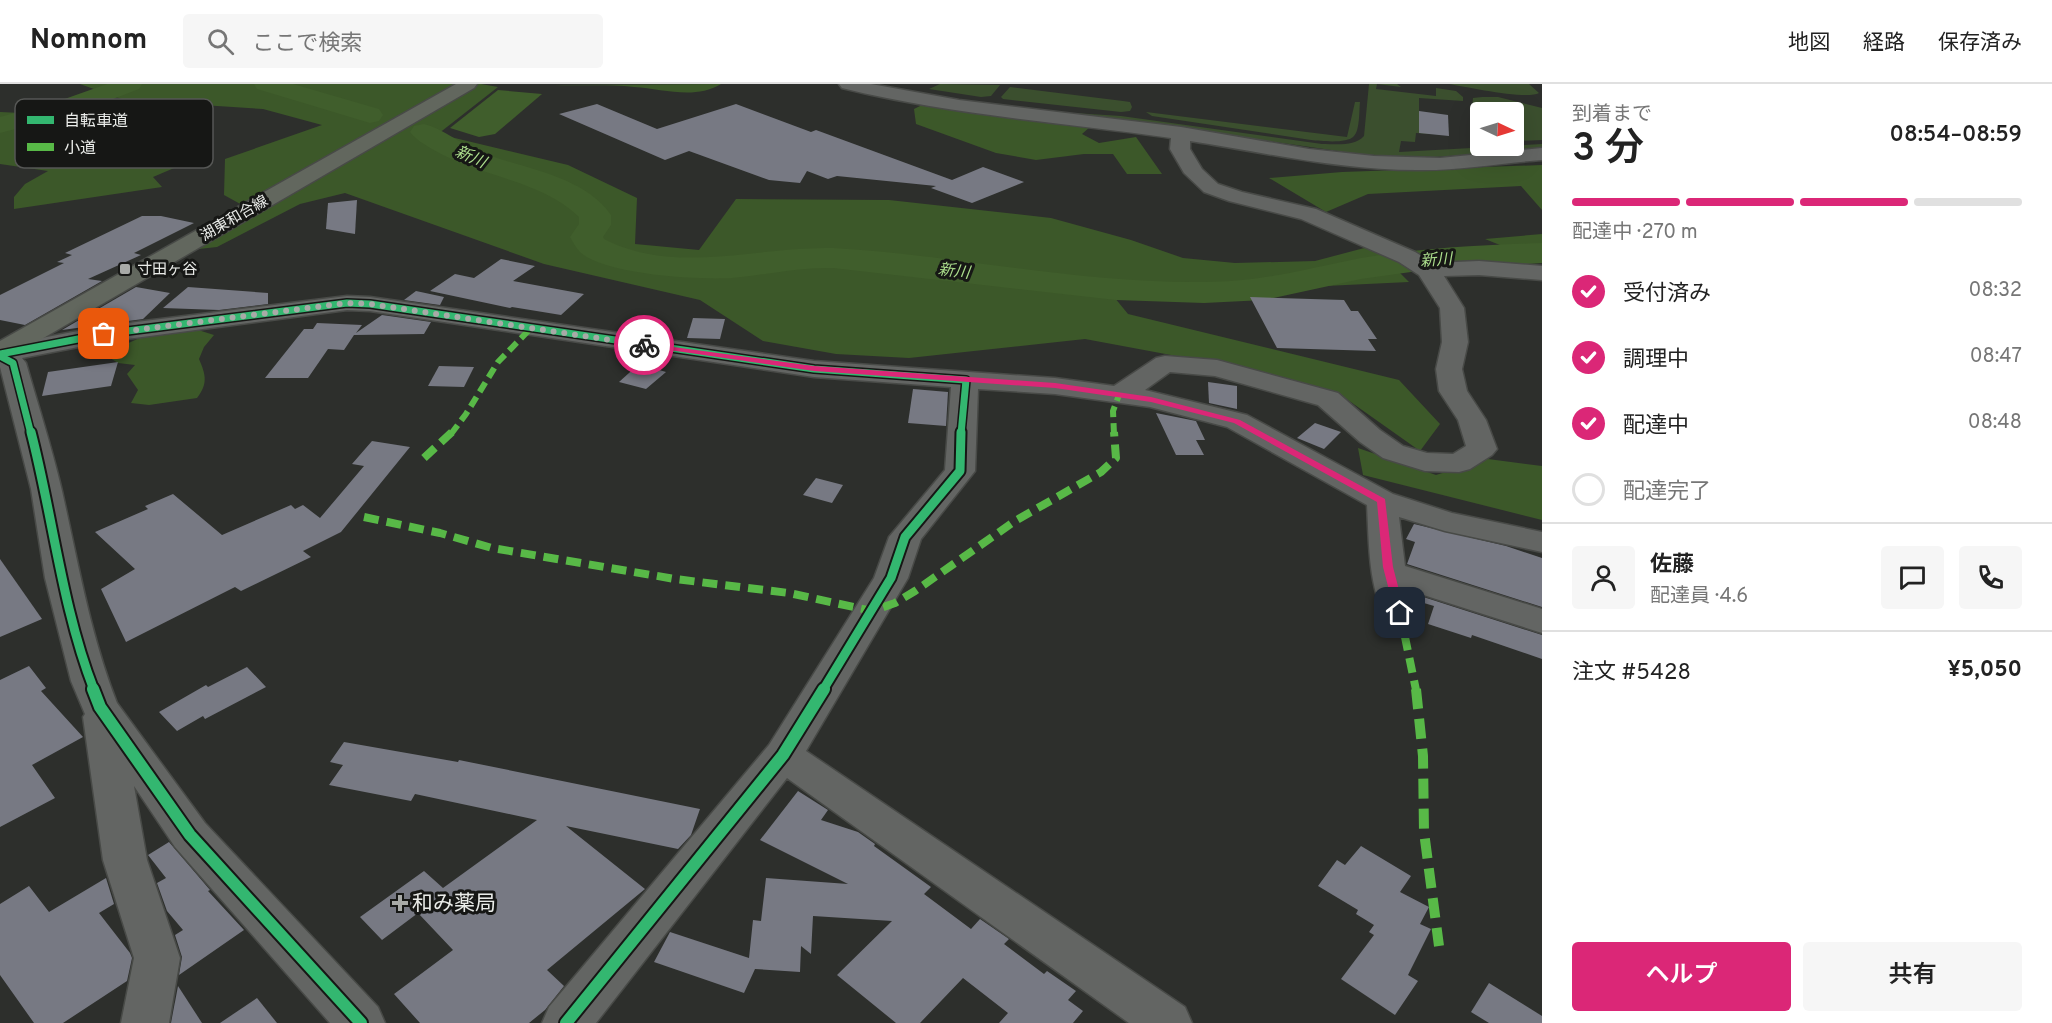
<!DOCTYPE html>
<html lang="ja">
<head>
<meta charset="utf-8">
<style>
	:root { --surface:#fff; --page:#f6f6f6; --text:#222; --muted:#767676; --line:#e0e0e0; --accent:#db2777 }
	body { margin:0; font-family:Overpass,"Noto Sans JP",sans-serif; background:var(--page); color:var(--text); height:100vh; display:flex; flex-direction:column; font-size:22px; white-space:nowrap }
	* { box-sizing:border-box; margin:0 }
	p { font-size:20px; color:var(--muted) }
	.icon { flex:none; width:33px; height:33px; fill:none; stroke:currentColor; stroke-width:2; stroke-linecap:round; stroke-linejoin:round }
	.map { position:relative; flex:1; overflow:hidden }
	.side { display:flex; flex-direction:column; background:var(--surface); width:510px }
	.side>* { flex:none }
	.needle { width:39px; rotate:94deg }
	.fabs { position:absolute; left:1470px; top:18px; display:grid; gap:12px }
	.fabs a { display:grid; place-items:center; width:54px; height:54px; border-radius:6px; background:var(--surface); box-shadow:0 6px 24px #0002; font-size:30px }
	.pin { position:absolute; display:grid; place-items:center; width:51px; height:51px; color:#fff; margin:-26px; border-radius:12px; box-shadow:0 3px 9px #0006 }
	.courier { position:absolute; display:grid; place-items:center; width:60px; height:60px; margin:-30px; border:4px solid #db2777; border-radius:50%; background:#fff; color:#222; box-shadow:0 2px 8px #0007 }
	.overview em { font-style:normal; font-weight:600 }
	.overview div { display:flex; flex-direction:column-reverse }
	.overview { display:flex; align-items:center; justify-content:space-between; height:102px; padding:0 30px }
	h1 { font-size:39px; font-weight:600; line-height:45px }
	.bar { display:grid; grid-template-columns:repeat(4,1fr); gap:9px 6px; align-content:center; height:72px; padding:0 30px }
	.bar i { height:8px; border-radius:4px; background:var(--line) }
	.bar .active { background:var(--accent) }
	.bar p { grid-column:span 4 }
	.line { display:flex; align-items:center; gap:15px; padding:0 30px; border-top:2px solid var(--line) }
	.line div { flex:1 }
	.round { display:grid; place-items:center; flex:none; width:63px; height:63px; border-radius:6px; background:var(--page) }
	ol { padding:0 30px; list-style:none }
	li { display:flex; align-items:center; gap:18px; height:66px }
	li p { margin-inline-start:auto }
	li .icon { padding:6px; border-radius:50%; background:var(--accent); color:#fff; stroke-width:4 }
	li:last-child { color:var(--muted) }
	li i { width:33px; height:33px; border:3px solid var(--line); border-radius:50% }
	.cta { display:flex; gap:12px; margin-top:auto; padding:12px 30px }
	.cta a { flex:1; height:69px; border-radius:6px; background:var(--accent); color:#fff; font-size:24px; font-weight:600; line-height:69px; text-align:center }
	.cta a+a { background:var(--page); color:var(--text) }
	header { display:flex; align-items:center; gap:36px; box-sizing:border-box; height:84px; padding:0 30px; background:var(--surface); border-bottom:2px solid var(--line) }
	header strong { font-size:28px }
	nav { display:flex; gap:33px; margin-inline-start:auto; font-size:21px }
	.search { width:420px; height:54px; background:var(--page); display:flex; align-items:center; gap:15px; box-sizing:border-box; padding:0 21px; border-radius:6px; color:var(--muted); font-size:22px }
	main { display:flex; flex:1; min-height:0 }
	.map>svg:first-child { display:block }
	.green { fill:#3b4f2e }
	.forest { fill:#3c5829 }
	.water { fill:#405e2c }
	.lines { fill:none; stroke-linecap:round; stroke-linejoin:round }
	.river { fill:#405e2c; fill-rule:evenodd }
	.building { fill:#777983 }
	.minor-casing { stroke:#484a47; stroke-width:3 }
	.major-casing { stroke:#484a47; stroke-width:3 }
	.minor { fill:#636563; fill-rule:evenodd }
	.major { fill:#62675e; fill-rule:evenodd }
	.quiet-far2 { stroke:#58b947; stroke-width:6; stroke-dasharray:11 6; stroke-linecap:butt }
	.quiet-far1 { stroke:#58b947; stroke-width:8; stroke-dasharray:15 8; stroke-linecap:butt }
	.quiet { stroke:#58b947; stroke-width:10; stroke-dasharray:20 10; stroke-linecap:butt }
	.cycleway-far2-casing { stroke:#161715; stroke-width:10 }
	.cycleway-far1-casing { stroke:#161715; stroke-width:13 }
	.cycleway-casing { stroke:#161715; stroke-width:16 }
	.cycleway-far2 { stroke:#33b770; stroke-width:7 }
	.cycleway-far1 { stroke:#33b770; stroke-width:9 }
	.cycleway { stroke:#33b770; stroke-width:12 }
	.route { fill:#db2777 }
	.done { stroke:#a8aaa7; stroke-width:6; stroke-dasharray:0 10.8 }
	.poi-dot { fill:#a8aaa7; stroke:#161715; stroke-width:2 }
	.labels { text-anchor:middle; stroke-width:6; stroke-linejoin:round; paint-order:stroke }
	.far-street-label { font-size:15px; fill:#eaece9; stroke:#161715 }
	.far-poi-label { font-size:15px; fill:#eaece9; stroke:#161715; text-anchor:start }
	.far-water-label { font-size:16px; font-style:italic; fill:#abdd8c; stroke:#161715 }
	.near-poi-label { font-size:21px; fill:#eaece9; stroke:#161715; text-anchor:start }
	.key { fill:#161715; stroke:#565755; stroke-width:1.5 }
	.key-label { font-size:16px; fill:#eaece9 }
</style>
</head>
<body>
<header>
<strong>Nomnom</strong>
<div class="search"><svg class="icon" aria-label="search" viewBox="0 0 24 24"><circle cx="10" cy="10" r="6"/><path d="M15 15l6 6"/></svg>ここで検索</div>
<nav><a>地図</a><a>経路</a><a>保存済み</a></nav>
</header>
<main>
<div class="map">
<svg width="1542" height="939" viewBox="0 0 1542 939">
	<rect width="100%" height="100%" fill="#2d2f2c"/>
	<g class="green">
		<path d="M 940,0 L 1000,1 L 991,12 L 981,13 L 929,5 Z"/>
		<path d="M 1369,0 L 1397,0 L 1401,3 L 1377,0 L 1376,5 L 1436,12 L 1436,4 L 1456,7 L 1463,13 L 1463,17 L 1419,14 L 1419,46 L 1432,47 L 1432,50 L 1416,49 L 1415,58 L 1401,57 L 1399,68 L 1542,60 L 1542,65 L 1421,74 L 1359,70 L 1074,29 L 1121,32 L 1322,60 C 1336,60 1354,63 1364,52 Z"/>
		<path d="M 1449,0 L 1529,0 L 1539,9 C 1527,16 1467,3 1449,0 Z"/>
		<path d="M 1010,3 L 1123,17 L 1130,18 L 1132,23 L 1130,27 L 1121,28 L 1003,15 L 1001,13 Z"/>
		<path d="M 1482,13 L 1498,13 L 1542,24 L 1542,56 L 1514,57 L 1514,28 L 1486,28 L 1485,25 L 1472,23 L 1473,14 Z"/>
		<path d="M 1355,18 L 1360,18 C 1359,27 1360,46 1354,52 C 1347,60 1322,57 1311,56 L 1152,32 L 1146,28 L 1347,53 Z"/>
	</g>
	<g class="forest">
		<path d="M 80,0 L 481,0 L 498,3 L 438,50 L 568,81 L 637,114 L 635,160 L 699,166 L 736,115 L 889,116 L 1051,134 L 1131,156 L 1183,174 L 1235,179 L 1315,177 L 1368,163 L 1385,174 L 1409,198 L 1325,202 L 1184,201 L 1101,197 L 1128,230 L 1399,296 L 1440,340 L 1420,367 L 1338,309 L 1187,274 L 1085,255 L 909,274 L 836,270 L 763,257 L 700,216 L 544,180 L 345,109 L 300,120 L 217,163 L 190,166 L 253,127 L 224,111 L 225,75 L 322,41 L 263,25 L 124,16 Z"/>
		<path d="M 721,0 C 695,16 663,5 634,3 C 608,0 580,2 554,1 Z"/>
		<path d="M 924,20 L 1091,42 L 1082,50 L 1099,59 L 1136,53 L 1162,90 L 1127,90 L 1113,70 L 1084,70 L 1036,76 L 996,69 L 916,40 L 914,25 Z"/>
		<path d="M 0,28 L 87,32 L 192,46 L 207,70 L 153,93 L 162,103 L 14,125 L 14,113 L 25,100 L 48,87 L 0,80 Z"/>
		<path d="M 1542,81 L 1542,126 L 1521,102 L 1368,110 L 1326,128 L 1269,94 L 1342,88 Z"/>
		<path d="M 1542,150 L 1542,178 L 1485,155 Z"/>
		<path d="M 195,245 L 214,251 L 204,263 L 199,275 C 206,291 208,300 197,314 L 149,321 L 131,319 L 138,306 L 127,290 L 135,281 L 118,279 L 104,270 L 153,248 Z"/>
		<path d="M 1358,364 L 1436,391 L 1488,375 L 1542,382 L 1542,436 L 1363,391 Z"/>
	</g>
	<path class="water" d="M 498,6 L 542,10 L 495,50 L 479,53 L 450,44 Z"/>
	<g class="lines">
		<g class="river">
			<path d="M 107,0 L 142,0 L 139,5 L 77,29 L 0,49 L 0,33 L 59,17 Z"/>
			<path d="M 254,0 L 293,0 L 379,25 L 383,31 L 379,37 L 370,39 L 257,5 Z"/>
			<path d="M 424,40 C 444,45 459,59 478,67 C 521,85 582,90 611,131 L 611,141 L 603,153 L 604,155 C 677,192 757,162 833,164 C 957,171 1079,200 1204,198 C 1262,198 1305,185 1361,174 C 1421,164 1481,161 1542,159 L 1542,179 L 1418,187 L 1361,195 L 1264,216 L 1204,219 L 1116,216 L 833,184 C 799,183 766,191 732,194 C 700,196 604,191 580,168 C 576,164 573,158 570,153 L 579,140 L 579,133 C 540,95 478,93 432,65 C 424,60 416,56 410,48 L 414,42 Z"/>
		</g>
	</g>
	<g class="building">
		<path d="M 597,20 L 657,45 L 736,20 L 811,48 L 816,46 L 952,96 L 983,83 L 1024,98 L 972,119 L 931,104 L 936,102 L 837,92 L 828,95 L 807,87 L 800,99 L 769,96 L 689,67 L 665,76 L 559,30 Z"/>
		<path d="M 1419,27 L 1448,31 L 1449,52 L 1419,49 Z"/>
		<path d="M 357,116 L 355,150 L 326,145 L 328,119 Z"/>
		<path d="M 142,132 L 161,132 L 194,139 L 134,169 L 141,171 L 88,195 L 102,197 L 25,241 L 0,236 L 0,211 L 64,179 L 57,178 L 72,171 L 65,169 Z"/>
		<path d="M 501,175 L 535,182 L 513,197 L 584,210 L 561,231 L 512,223 L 510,224 L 430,207 L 455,190 L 474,194 Z"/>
		<path d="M 136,203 L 170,209 L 143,235 L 62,246 Z"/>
		<path d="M 188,203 L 268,209 L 268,220 L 219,226 L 163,224 Z"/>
		<path d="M 416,207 L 444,213 L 440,221 L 404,216 Z"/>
		<path d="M 1250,213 L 1344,216 L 1351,227 L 1358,227 L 1377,255 L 1368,255 L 1376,267 L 1277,264 Z"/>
		<path d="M 382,231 L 431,238 L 424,250 L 354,251 L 344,266 L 328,265 L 308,294 L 265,294 L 304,245 L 313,245 L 317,239 L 362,241 L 356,249 Z"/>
		<path d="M 693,234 L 725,235 L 720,255 L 687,254 Z"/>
		<path d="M 118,278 L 111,302 L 42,312 L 48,288 Z"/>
		<path d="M 639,280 L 666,288 L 646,305 L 619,298 Z"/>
		<path d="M 439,282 L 474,283 L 464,303 L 428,302 Z"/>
		<path d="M 1208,298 L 1237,302 L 1237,325 L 1209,319 Z"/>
		<path d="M 913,305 L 948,308 L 946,342 L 908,339 Z"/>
		<path d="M 1156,329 L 1196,337 L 1205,356 L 1196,356 L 1204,371 L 1176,371 Z"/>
		<path d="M 1315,339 L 1341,348 L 1324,365 L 1297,354 Z"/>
		<path d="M 372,357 L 410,363 L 341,448 L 303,467 L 311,473 L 241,507 L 235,503 L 126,558 L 101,505 L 135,485 L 95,448 L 148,425 L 145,422 L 173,410 L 222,451 L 291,421 L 295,425 L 303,421 L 320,434 L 364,382 L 352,380 Z"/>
		<path d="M 816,394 L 843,401 L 832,419 L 803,411 Z"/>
		<path d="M 1414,440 L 1506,462 L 1542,474 L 1542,523 L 1407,480 L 1415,458 L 1406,455 Z"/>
		<path d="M 0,475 L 42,535 L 0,553 Z"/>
		<path d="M 1414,510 L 1542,551 L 1542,575 L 1472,551 L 1471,554 L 1428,540 L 1434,522 L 1417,517 Z"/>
		<path d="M 29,582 L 46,604 L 41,607 L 83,653 L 32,681 L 55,714 L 0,743 L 0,596 Z"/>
		<path d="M 247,583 L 266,603 L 205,635 L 203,632 L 177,647 L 159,628 L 206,601 L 208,603 Z"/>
		<path d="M 344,658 L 458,678 L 459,676 L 700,725 L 691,751 L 678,765 L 566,742 L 645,805 L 547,886 L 564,902 L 545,926 L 529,939 L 420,939 L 394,910 L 453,866 L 418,829 L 382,856 L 360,833 L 424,787 L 443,804 L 537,736 L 415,710 L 411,717 L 329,701 L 343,681 L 330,678 Z"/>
		<path d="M 798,707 L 828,726 L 821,736 L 858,748 L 875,760 L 874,762 L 931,803 L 924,810 L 971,845 L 980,835 L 1009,855 L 1004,860 L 1044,890 L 1047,887 L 1076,907 L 1068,916 L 1083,927 L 1073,939 L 999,939 L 1008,929 L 963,894 L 920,939 L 896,939 L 837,891 L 892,837 L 813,832 L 811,870 L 801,862 L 800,888 L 755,885 L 744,909 L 654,878 L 670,848 L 749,874 L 753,836 L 761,837 L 766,794 L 848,800 L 760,756 Z"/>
		<path d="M 169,758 L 210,806 L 208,807 L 244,846 L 179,891 L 182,873 L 175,851 L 183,846 L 167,827 L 157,799 L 166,794 L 148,771 Z"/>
		<path d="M 1361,762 L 1411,792 L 1400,808 L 1429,823 L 1420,840 L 1431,845 L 1408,891 L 1418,897 L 1395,931 L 1341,895 L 1374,851 L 1369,848 L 1374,841 L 1356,830 L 1358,826 L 1318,802 L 1337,776 L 1345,781 Z"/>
		<path d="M 106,794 L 114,820 L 99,829 L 130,869 L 132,874 L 127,897 L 63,939 L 34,939 L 0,891 L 0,820 L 29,802 L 49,828 Z"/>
		<path d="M 1489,899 L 1542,932 L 1542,939 L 1489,939 L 1471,928 Z"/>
		<path d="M 178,902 L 202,939 L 171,939 Z"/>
		<path d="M 257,914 L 277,939 L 220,939 Z"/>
	</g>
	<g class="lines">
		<g class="minor-casing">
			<path id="minor" d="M 839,0 L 871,0 L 959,16 L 1181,43 L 1309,65 L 1374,72 L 1440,74 L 1542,64 L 1542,76 C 1502,79 1463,86 1423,86 C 1344,87 1267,69 1190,57 L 1190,65 L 1202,85 L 1218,100 L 1242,108 L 1316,125 L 1415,168 L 1433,179 L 1479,177 L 1542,182 L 1542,196 L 1479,191 L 1444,192 L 1464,224 L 1468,258 L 1462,285 L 1467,307 L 1486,336 L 1497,365 L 1492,371 L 1470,385 L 1459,388 L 1425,387 L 1383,374 L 1360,358 L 1318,321 L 1215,292 L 1170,288 L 1145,306 L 1247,331 L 1393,410 L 1452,429 L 1542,448 L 1542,468 L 1445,447 L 1399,433 L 1405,482 L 1542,525 L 1542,549 L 1411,507 L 1418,529 L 1412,537 L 1400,540 L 1388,537 C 1368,507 1369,456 1367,421 L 1227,343 L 1150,323 L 1055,310 L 978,305 L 975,387 L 921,455 L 908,494 L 806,667 L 1185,923 L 1192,939 L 1129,939 L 787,694 L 596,939 L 542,939 L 549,923 L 769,661 L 874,494 L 889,453 L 945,386 L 951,303 L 814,293 L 370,227 L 347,226 L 104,258 L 22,274 L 26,279 C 38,321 52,364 62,407 C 78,478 90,550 117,619 L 205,739 L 378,923 L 385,939 L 330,939 L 175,763 L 134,702 L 147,776 L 180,874 L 169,939 L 121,939 L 134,874 L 103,776 L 83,633 L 85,630 L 71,597 L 45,494 L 31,405 L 0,283 L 0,262 L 104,242 L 347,212 L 370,213 L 814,277 L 1055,294 L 1114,302 L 1156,274 L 1165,272 L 1217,276 L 1338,309 L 1380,346 L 1403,362 L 1427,369 L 1453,370 L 1466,362 L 1458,336 L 1439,307 L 1436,285 L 1442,258 L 1440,224 L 1419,191 L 1399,178 L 1301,135 L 1229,117 L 1204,108 L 1184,89 L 1170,65 L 1171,54 C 1061,38 950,31 842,4 Z"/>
		</g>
		<g class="major-casing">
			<path id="major" d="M 456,0 L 477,0 L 474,4 L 9,274 L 0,276 L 0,257 Z"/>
		</g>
		<use href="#minor" class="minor"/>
		<use href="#major" class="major"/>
		<g class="quiet-far2">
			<path d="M 451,350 L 466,330 L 498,278 L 531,244"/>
			<path d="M 1114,350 L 1113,327 L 1119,311"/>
		</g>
		<g class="quiet-far1">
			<path d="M 424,374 L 452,348"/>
			<path d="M 364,433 L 440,449 L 492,464 L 675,495 L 789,509 L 872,527 L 895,519 L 915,507 L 1015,437 L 1101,388 L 1116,374 L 1114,348"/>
			<path d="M 1400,529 L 1416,606"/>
		</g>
		<path class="quiet" d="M 1416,605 L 1423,672 L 1424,748 L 1439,862"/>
		<g class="cycleway-far2-casing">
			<g id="cycleway-far2">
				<path d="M 0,270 L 104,250 L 347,219 L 370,220 L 814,285 L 966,296 L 961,350"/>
				<path d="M 0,272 L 13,279 L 31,350"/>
			</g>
		</g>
		<g class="cycleway-far1-casing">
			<g id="cycleway-far1">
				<path d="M 31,348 C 53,433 62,524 94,606"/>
				<path d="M 823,606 L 891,494 L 905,453 L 960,387 L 961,348"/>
			</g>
		</g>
		<g class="cycleway-casing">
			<g id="cycleway">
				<path d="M 93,605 L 100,623 L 190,751 L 361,939"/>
				<path d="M 566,939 L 783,671 L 824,605"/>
			</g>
		</g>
		<use href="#cycleway-far2" class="cycleway-far2"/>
		<use href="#cycleway-far1" class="cycleway-far1"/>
		<use href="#cycleway" class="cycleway"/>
	</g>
	<path class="route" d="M 644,259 L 814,282 L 1055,299 L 1151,313 L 1240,336 L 1385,415 L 1393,483 L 1405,529 L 1400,532 L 1395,529 L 1383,483 L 1377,418 L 1234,339 L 1151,318 L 1055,304 L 814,287 L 642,262 L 641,261 Z"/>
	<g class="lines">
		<path class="done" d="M 104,250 L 347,219 L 370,220 L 644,261"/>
	</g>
	<g class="poi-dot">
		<rect x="119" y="179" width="12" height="12" rx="3"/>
		<path d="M397 810h6v6h6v6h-6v6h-6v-6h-6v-6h6z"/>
	</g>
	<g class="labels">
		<g class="far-street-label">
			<text transform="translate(234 134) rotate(-30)" y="5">湖東和合線</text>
		</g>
		<g class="far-poi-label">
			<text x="137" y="190">寸田ヶ谷</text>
		</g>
		<g class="far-water-label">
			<text transform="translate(471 72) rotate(24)" y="6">新川</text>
			<text transform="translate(1436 175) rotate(-4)" y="6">新川</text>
			<text transform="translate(954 186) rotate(7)" y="6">新川</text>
		</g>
		<g class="near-poi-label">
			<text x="412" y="826">和み薬局</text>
		</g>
	</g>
	<rect x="15" y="15" width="198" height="69" rx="9" class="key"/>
	<rect x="27" y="32" width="27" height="8" fill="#33b770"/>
	<rect x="27" y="59" width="27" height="8" fill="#58b947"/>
	<g class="key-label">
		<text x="64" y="42">自転車道</text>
		<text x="64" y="69">小道</text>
	</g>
</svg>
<div class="fabs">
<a><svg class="needle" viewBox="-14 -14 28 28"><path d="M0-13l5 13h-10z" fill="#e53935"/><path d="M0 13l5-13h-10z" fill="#767676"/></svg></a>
</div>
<div class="pin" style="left:104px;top:250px;background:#ea580c"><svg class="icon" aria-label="bag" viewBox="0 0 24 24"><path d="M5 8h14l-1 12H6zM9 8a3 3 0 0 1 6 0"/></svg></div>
<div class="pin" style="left:1400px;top:529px;background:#1f2937"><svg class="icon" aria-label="home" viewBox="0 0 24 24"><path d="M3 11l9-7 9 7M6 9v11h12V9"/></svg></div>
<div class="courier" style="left:644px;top:261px"><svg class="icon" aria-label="bike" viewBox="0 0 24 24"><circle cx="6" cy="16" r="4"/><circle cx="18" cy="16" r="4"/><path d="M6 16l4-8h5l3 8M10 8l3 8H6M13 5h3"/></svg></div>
</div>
<section class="side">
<div class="overview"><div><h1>3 分</h1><p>到着まで</p></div><em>08:54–08:59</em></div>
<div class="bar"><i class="active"></i><i class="active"></i><i class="active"></i><i></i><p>配達中 · 270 m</p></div>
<ol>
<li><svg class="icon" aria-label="check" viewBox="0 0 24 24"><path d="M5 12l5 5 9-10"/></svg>受付済み<p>08:32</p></li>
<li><svg class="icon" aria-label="check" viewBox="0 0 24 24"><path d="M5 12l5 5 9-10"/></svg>調理中<p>08:47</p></li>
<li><svg class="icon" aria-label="check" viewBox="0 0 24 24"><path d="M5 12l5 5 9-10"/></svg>配達中<p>08:48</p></li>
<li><i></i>配達完了</li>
</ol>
<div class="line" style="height:108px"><a class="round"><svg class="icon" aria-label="person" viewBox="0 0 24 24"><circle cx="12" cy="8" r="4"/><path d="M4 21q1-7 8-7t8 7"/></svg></a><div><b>佐藤</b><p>配達員 · 4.6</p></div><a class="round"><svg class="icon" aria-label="chat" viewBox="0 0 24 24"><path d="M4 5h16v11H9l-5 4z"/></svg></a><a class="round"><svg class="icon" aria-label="phone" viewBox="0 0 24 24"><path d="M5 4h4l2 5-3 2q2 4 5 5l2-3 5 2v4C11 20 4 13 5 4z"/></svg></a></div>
<div class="line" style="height:78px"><div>注文 #5428</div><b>¥5,050</b></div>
<div class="cta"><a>ヘルプ</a><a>共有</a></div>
</section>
</main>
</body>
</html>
